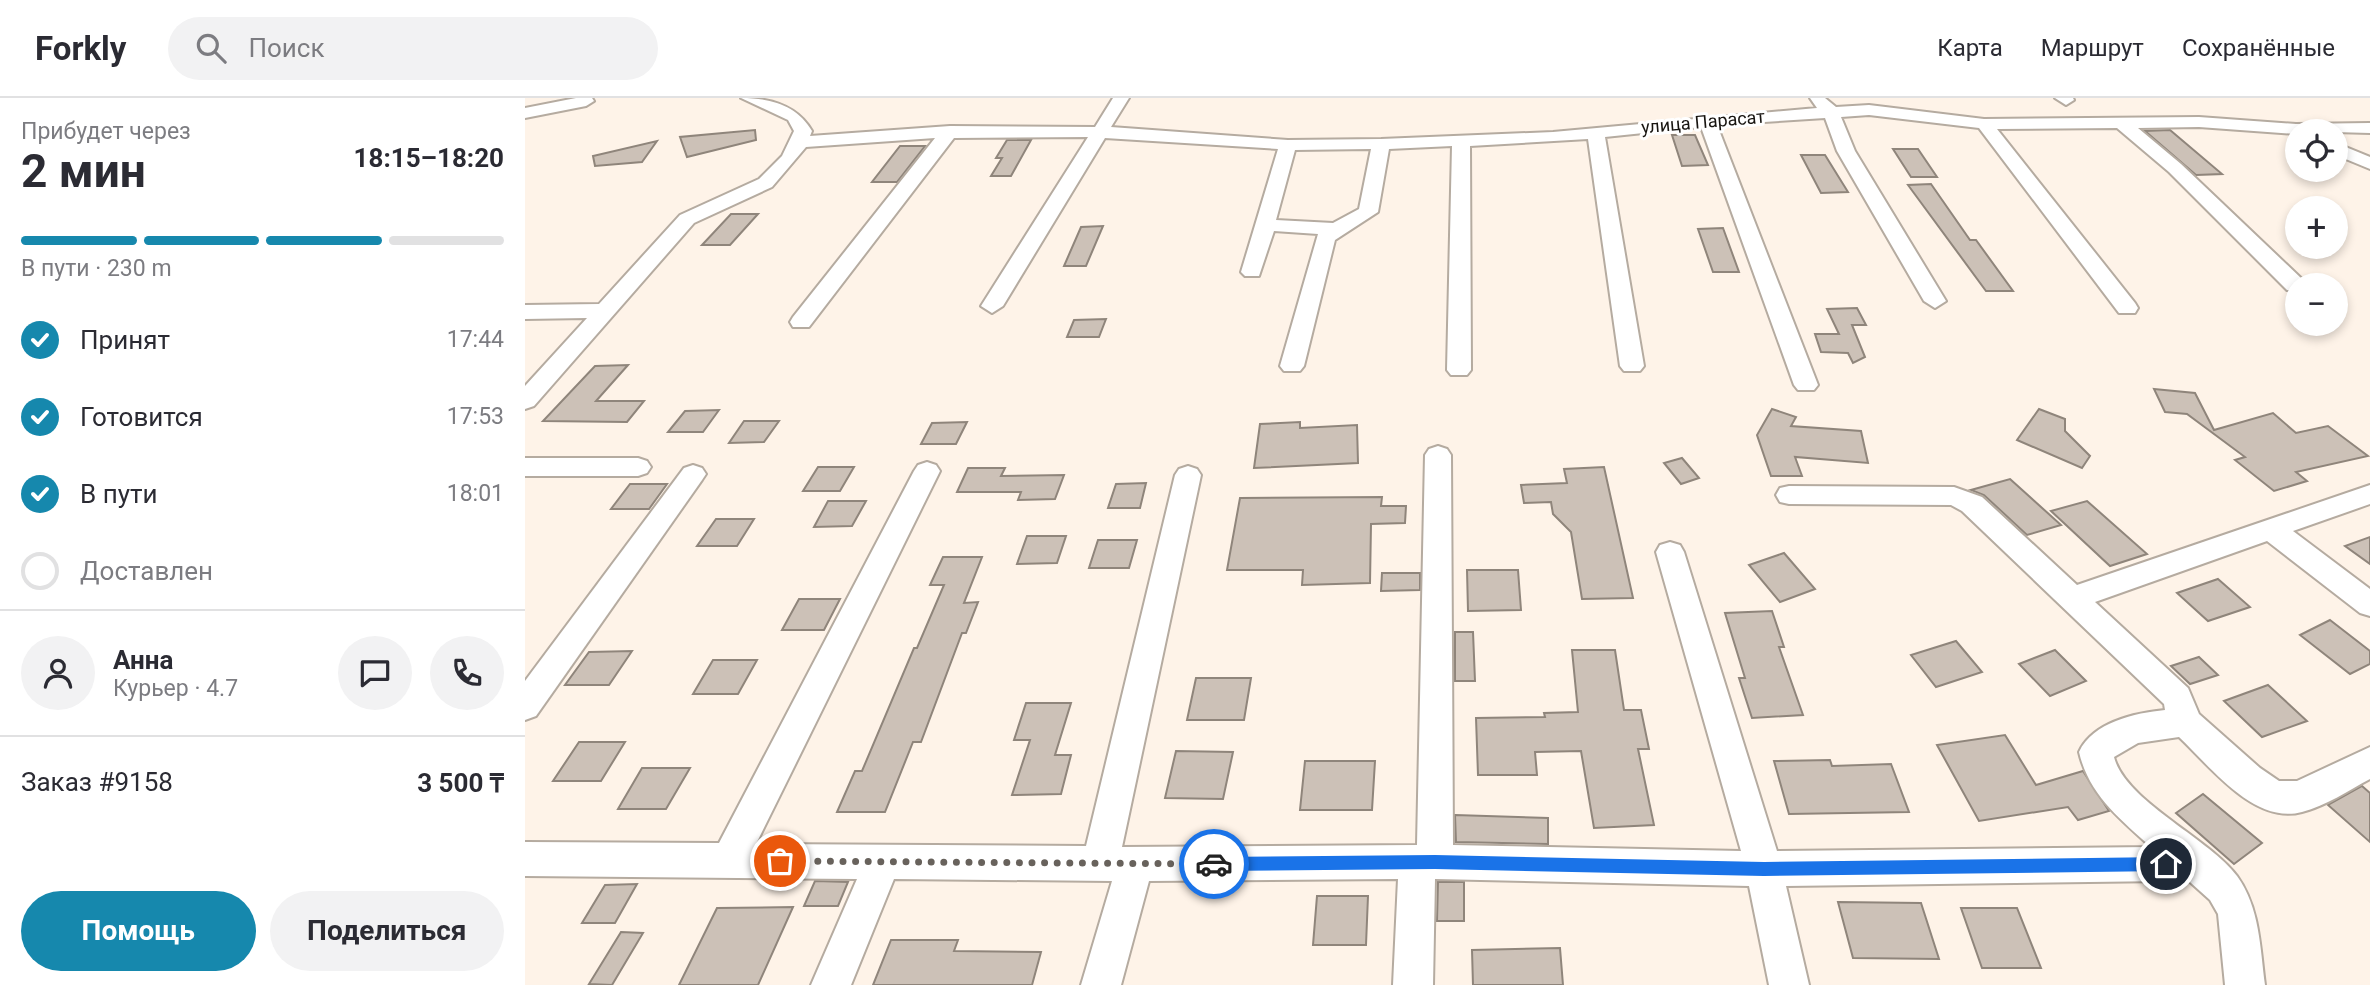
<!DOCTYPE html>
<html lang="ru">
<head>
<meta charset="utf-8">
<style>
	:root { --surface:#fff; --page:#f2f2f3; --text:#2b2b33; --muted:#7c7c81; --line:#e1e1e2; --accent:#1688ad }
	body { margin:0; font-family:Roboto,sans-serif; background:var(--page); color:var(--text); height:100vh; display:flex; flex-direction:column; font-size:26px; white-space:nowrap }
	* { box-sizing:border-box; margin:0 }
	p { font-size:23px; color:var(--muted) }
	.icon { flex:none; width:38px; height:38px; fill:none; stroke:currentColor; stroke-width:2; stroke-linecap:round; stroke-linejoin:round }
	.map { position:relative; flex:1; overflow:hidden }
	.panel { display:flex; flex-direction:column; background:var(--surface); width:525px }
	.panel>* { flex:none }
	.fabs { position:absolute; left:1760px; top:21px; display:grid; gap:14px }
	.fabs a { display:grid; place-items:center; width:63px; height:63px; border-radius:50%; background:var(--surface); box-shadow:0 4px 10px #0003; font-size:35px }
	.pin { position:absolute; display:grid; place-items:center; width:60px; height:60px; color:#fff; margin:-30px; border:4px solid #fff; border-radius:50%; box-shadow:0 2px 7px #0007 }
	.courier { position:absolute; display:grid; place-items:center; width:70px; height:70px; margin:-35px; border:5px solid #1a73e8; border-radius:50%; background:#fff; color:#222; box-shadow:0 2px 9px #0007 }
	.headline em { font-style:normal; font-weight:700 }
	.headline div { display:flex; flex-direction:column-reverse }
	.headline { display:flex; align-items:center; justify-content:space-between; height:119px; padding:0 21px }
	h1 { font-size:46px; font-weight:700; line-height:52px }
	.bar { display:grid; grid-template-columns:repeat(4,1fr); gap:10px 7px; align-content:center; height:84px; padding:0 21px }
	.bar i { height:9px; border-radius:5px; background:var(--line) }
	.bar .active { background:var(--accent) }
	.bar p { grid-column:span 4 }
	.line { display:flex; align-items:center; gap:18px; padding:0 21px; border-top:2px solid var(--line) }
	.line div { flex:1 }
	.round { display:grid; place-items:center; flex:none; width:74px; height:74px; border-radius:37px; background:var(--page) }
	ol { padding:0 21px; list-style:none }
	li { display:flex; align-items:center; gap:21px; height:77px }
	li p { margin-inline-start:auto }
	li .icon { padding:7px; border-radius:50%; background:var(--accent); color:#fff; stroke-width:4 }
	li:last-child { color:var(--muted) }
	li i { width:38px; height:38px; border:4px solid var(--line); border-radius:50% }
	.primary-button { display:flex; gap:14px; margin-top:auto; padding:14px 21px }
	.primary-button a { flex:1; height:80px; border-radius:42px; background:var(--accent); color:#fff; font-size:28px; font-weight:700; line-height:80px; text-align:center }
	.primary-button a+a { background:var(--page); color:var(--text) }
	header { display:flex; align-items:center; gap:42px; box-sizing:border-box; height:98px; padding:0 35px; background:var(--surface); border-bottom:2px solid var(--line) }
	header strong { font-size:33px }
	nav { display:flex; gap:38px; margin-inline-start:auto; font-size:24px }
	.search { width:490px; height:63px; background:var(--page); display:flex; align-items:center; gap:18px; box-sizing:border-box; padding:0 24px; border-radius:38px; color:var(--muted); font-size:26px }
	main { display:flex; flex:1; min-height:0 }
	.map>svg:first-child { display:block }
	.building { fill:#ccc1b7; stroke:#8f857b; stroke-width:2 }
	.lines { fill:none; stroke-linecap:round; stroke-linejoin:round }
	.minor-casing { stroke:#b5aba0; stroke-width:4 }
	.minor { fill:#fff; fill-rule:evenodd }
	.route { fill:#1a73e8 }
	.done { stroke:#68625c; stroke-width:7; stroke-dasharray:0 12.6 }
	.labels { text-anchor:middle; stroke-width:6; stroke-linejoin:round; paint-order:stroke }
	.far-street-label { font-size:18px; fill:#171410; stroke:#fff }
</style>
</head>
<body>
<header>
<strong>Forkly</strong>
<div class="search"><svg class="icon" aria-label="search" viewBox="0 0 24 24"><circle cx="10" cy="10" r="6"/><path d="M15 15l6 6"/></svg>Поиск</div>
<nav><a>Карта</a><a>Маршрут</a><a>Сохранённые</a></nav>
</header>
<main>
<section class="panel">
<div class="headline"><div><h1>2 мин</h1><p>Прибудет через</p></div><em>18:15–18:20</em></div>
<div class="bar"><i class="active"></i><i class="active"></i><i class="active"></i><i></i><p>В пути · 230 m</p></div>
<ol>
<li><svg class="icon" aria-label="check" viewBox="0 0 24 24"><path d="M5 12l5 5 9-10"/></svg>Принят<p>17:44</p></li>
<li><svg class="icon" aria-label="check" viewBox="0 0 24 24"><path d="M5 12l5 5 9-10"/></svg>Готовится<p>17:53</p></li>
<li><svg class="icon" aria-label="check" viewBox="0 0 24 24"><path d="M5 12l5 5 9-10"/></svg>В пути<p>18:01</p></li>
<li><i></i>Доставлен</li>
</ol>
<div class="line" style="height:126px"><a class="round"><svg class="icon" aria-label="person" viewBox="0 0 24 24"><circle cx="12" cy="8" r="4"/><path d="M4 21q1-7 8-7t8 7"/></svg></a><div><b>Анна</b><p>Курьер · 4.7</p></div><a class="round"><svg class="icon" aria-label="chat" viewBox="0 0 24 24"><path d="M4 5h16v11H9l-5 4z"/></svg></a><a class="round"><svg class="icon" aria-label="phone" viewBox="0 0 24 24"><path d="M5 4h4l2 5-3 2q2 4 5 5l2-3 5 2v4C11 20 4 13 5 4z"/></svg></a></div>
<div class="line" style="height:91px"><div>Заказ #9158</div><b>3 500 ₸</b></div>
<div class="primary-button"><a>Помощь</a><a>Поделиться</a></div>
</section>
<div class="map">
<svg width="1845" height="887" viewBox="0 0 1845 887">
	<rect width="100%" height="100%" fill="#fef3e8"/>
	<g class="building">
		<path d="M 230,32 L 231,42 L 162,59 L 155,39 Z"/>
		<path d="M 1645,32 L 1697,76 L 1671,77 L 1620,33 Z"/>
		<path d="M 1147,37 L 1170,37 L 1183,67 L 1157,68 Z"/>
		<path d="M 482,42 L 506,42 L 486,78 L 466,78 L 477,60 L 471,60 Z"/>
		<path d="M 132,43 L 117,64 L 70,68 L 68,58 Z"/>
		<path d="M 375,48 L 400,48 L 372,84 L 347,84 Z"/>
		<path d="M 1368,51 L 1393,51 L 1412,79 L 1386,79 Z"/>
		<path d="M 1276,57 L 1300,57 L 1323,94 L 1296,95 Z"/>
		<path d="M 1406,86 L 1445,142 L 1451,142 L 1488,193 L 1461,193 L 1383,87 Z"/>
		<path d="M 206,116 L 233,116 L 205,147 L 177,147 Z"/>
		<path d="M 578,128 L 561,168 L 539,168 L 556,129 Z"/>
		<path d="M 1198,130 L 1214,174 L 1188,174 L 1173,131 Z"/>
		<path d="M 1332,210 L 1341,227 L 1327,227 L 1340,259 L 1328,265 L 1323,255 L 1296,254 L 1290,236 L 1314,236 L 1302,211 Z"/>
		<path d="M 581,221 L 574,239 L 542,239 L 549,222 Z"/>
		<path d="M 103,267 L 71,303 L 119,303 L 102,324 L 18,323 L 70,268 Z"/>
		<path d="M 1629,291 L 1670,295 L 1689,332 L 1748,315 L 1771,335 L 1803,328 L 1843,358 L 1771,374 L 1782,383 L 1749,393 L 1710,362 L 1720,359 L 1662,316 L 1640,314 Z"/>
		<path d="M 1247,311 L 1271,319 L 1266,328 L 1336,333 L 1343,365 L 1270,359 L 1277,378 L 1246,378 L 1232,337 Z"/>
		<path d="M 1514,311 L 1540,321 L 1540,333 L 1565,358 L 1557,370 L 1492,342 Z"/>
		<path d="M 194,312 L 178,334 L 143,334 L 160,313 Z"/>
		<path d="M 219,323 L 254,323 L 239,344 L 204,345 Z"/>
		<path d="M 442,324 L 431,346 L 396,346 L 407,325 Z"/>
		<path d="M 775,324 L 775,330 L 832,327 L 833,365 L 729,370 L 735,326 Z"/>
		<path d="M 1157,360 L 1174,380 L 1156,386 L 1139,365 Z"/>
		<path d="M 293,369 L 329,369 L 315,393 L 278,393 Z"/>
		<path d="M 1079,369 L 1108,500 L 1057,501 L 1046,434 L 1028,416 L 1026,404 L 999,405 L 996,387 L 1042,385 L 1039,371 Z"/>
		<path d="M 443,370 L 480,370 L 476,378 L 539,377 L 530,401 L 493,402 L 496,394 L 432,394 Z"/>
		<path d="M 1485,381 L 1536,427 L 1502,437 L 1459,397 L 1446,392 Z"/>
		<path d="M 621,385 L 615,410 L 583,410 L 591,386 Z"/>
		<path d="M 105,386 L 142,386 L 124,411 L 86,411 Z"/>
		<path d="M 857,399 L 856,408 L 881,408 L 880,425 L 846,426 L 845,485 L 777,487 L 778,472 L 702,472 L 715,400 Z"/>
		<path d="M 303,403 L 341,403 L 327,428 L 289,429 Z"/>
		<path d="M 1562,403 L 1622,456 L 1585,468 L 1526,413 Z"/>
		<path d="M 191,421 L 229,421 L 212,448 L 172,448 Z"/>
		<path d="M 502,438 L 541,438 L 532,465 L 492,466 Z"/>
		<path d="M 1845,439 L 1845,466 L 1820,448 Z"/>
		<path d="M 573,442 L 612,442 L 604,470 L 564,470 Z"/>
		<path d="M 1259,455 L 1290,491 L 1255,504 L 1224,467 Z"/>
		<path d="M 418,459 L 457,459 L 439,505 L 453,504 L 441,535 L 437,535 L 396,644 L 388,644 L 360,714 L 312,714 L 330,673 L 337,673 L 389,550 L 392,550 L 419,487 L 405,487 Z"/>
		<path d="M 942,472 L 993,472 L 996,512 L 943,513 Z"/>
		<path d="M 857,475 L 895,475 L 895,492 L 856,493 Z"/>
		<path d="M 1693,481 L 1725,509 L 1683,523 L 1652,495 Z"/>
		<path d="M 274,501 L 315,501 L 299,532 L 257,532 Z"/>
		<path d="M 1247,513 L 1259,549 L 1254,549 L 1278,617 L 1227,620 L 1214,580 L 1220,580 L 1200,515 Z"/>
		<path d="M 1805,522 L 1845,553 L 1845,566 L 1825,576 L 1775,537 Z"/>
		<path d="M 930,534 L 948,534 L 950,583 L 930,583 Z"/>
		<path d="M 1431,543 L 1457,574 L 1411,589 L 1386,557 Z"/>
		<path d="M 1047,552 L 1090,552 L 1099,612 L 1116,612 L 1124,651 L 1113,651 L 1129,727 L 1069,730 L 1056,653 L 1010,654 L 1012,677 L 953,677 L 951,620 L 1020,619 L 1019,615 L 1053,614 Z"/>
		<path d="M 1530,552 L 1561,583 L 1525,598 L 1494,566 Z"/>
		<path d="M 107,553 L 84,587 L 40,587 L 64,554 Z"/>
		<path d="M 1674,559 L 1693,577 L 1665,586 L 1646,568 Z"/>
		<path d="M 188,562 L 232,562 L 213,596 L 168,596 Z"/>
		<path d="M 671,580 L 726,580 L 719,622 L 662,622 Z"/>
		<path d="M 1743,587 L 1782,623 L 1737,639 L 1699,603 Z"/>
		<path d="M 501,605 L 546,605 L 530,657 L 546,657 L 536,696 L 487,697 L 505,642 L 489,642 Z"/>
		<path d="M 1480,637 L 1511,687 L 1558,673 L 1584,713 L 1553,722 L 1543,709 L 1454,723 L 1412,647 Z"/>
		<path d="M 54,644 L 100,644 L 76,683 L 28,683 Z"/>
		<path d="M 651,653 L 708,654 L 698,701 L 640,700 Z"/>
		<path d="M 1305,662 L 1307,668 L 1366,666 L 1384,714 L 1264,716 L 1249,663 Z"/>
		<path d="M 780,663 L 850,663 L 847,712 L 775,712 Z"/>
		<path d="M 117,670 L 165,670 L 141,711 L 93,711 Z"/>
		<path d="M 1837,688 L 1845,695 L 1845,744 L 1803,707 Z"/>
		<path d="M 1678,696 L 1737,745 L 1709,766 L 1651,715 Z"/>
		<path d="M 930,717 L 1023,720 L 1023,746 L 931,744 Z"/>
		<path d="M 290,783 L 323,784 L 313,808 L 279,808 Z"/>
		<path d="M 913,784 L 939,784 L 939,823 L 912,823 Z"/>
		<path d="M 112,786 L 90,825 L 57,825 L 80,787 Z"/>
		<path d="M 792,798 L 843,798 L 841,847 L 788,847 Z"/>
		<path d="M 1313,804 L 1396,805 L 1414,861 L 1328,860 Z"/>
		<path d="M 268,809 L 233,887 L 154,887 L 192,810 Z"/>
		<path d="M 1436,810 L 1492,810 L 1516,870 L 1457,870 Z"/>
		<path d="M 96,834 L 118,835 L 87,887 L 64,886 Z"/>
		<path d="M 366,842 L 433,842 L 429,853 L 516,854 L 507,887 L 348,887 Z"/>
		<path d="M 1035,850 L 1038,887 L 948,887 L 947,852 Z"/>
	</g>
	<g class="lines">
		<g class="minor-casing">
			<g id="minor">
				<path d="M 51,0 L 67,0 L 69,3 L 61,8 L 0,20 L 0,10 Z"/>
				<path d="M 216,0 C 245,0 272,7 287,33 L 285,38 L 425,28 L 570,29 L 588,0 L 604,0 L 586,29 L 763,42 L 856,41 L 1028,34 L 1292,10 L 1285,0 L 1300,0 L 1311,9 L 1344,7 L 1459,21 L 1674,19 L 1771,26 L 1845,25 L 1845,35 L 1773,33 L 1771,36 L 1674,29 L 1613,30 L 1656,66 L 1778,182 L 1781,187 L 1773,187 L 1770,193 L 1762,192 L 1644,74 L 1592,30 L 1472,31 L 1610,205 L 1613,210 L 1610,215 L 1594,215 L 1454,30 L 1344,17 L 1316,19 L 1330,53 L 1421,203 L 1410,210 L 1399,203 L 1312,53 L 1300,20 L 1192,27 L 1293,287 L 1289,292 L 1273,292 L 1269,287 L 1176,29 L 1080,39 L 1119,268 L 1115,273 L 1099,273 L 1095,268 L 1063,41 L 945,48 L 946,272 L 942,277 L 926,277 L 922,272 L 927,48 L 864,51 L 853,114 L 810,142 L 779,268 L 775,273 L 759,273 L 755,268 L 793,136 L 749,133 L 734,178 L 720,178 L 716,174 L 753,51 L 580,40 L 478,208 L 467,215 L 456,208 L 563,39 L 429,40 L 284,229 L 268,229 L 265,224 L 268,219 L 410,40 L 281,49 L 247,89 L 169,125 L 9,308 L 0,311 L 0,288 L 62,220 L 0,221 L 0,207 L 74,206 L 155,117 L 234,81 L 257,58 L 269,33 L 263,22 ZM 846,51 L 834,111 L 808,125 L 751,122 L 770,52 Z"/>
				<path d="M 1530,0 L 1548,0 L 1549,2 L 1541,7 Z"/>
				<path d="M 1811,45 L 1845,59 L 1845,71 L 1811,57 Z"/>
				<path d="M 913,348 L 922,351 L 926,357 L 928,747 L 1216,753 L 1131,454 L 1135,447 L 1145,444 L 1155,447 L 1159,454 L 1252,753 L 1626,749 C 1594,720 1564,697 1554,654 C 1568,624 1610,615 1640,612 L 1639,606 L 1437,413 L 1426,407 L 1264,406 L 1255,404 L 1251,397 L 1255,390 L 1264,388 L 1429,389 L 1457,399 L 1552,487 L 1845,387 L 1845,406 L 1768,433 L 1845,491 L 1845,518 L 1835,515 L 1742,443 L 1570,504 L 1663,590 L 1674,616 L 1735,670 L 1754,683 L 1772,683 L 1845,649 L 1845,681 C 1824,692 1801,708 1777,714 C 1729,727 1685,668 1654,639 L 1613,645 L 1589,659 C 1600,703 1685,741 1712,778 C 1735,810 1735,850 1740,887 L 1700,887 L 1693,816 L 1685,802 L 1656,776 L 1641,783 L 1261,788 L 1284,887 L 1244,887 L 1224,788 L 910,781 L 908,887 L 868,887 L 873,781 L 624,783 L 596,887 L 556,887 L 587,783 L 369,781 L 326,887 L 286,887 L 332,781 L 0,778 L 0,744 L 194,745 L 389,373 L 393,367 L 402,364 L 411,367 L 415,373 L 231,746 L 561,748 L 650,377 L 654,371 L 663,368 L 672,371 L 676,377 L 597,749 L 892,747 L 900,357 L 904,351 Z"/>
				<path d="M 0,360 L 113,360 L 122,363 L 126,369 L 122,375 L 113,378 L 0,378 Z"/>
				<path d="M 168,367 L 177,370 L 181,376 L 177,382 L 11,618 L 0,622 L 0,583 L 159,370 Z"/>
			</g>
		</g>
		<use href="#minor" class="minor"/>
	</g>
	<path class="route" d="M 910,757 L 1239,764 L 1641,759 L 1649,766 L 1641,773 L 1239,778 L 910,771 L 689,773 L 682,766 L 689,759 Z"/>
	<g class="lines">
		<path class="done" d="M 255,763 L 689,766"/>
	</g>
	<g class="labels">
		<g class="far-street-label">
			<text transform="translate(1178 24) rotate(-5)" y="6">улица Парасат</text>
		</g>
	</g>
</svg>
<div class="fabs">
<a><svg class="icon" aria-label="locate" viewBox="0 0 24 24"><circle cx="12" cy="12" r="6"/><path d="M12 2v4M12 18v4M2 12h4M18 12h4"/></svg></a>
<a>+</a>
<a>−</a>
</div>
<div class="pin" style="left:255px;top:763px;background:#ea580c"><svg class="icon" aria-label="bag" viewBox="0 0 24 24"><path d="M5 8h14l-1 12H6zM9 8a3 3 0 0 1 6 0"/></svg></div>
<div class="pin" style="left:1641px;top:766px;background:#1f2937"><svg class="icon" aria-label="home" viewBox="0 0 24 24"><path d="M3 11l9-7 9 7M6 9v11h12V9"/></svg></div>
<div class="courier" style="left:689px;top:766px"><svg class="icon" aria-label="car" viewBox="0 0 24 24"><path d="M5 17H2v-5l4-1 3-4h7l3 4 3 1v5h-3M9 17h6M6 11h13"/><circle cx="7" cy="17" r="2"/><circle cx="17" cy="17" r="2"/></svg></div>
</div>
</main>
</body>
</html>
